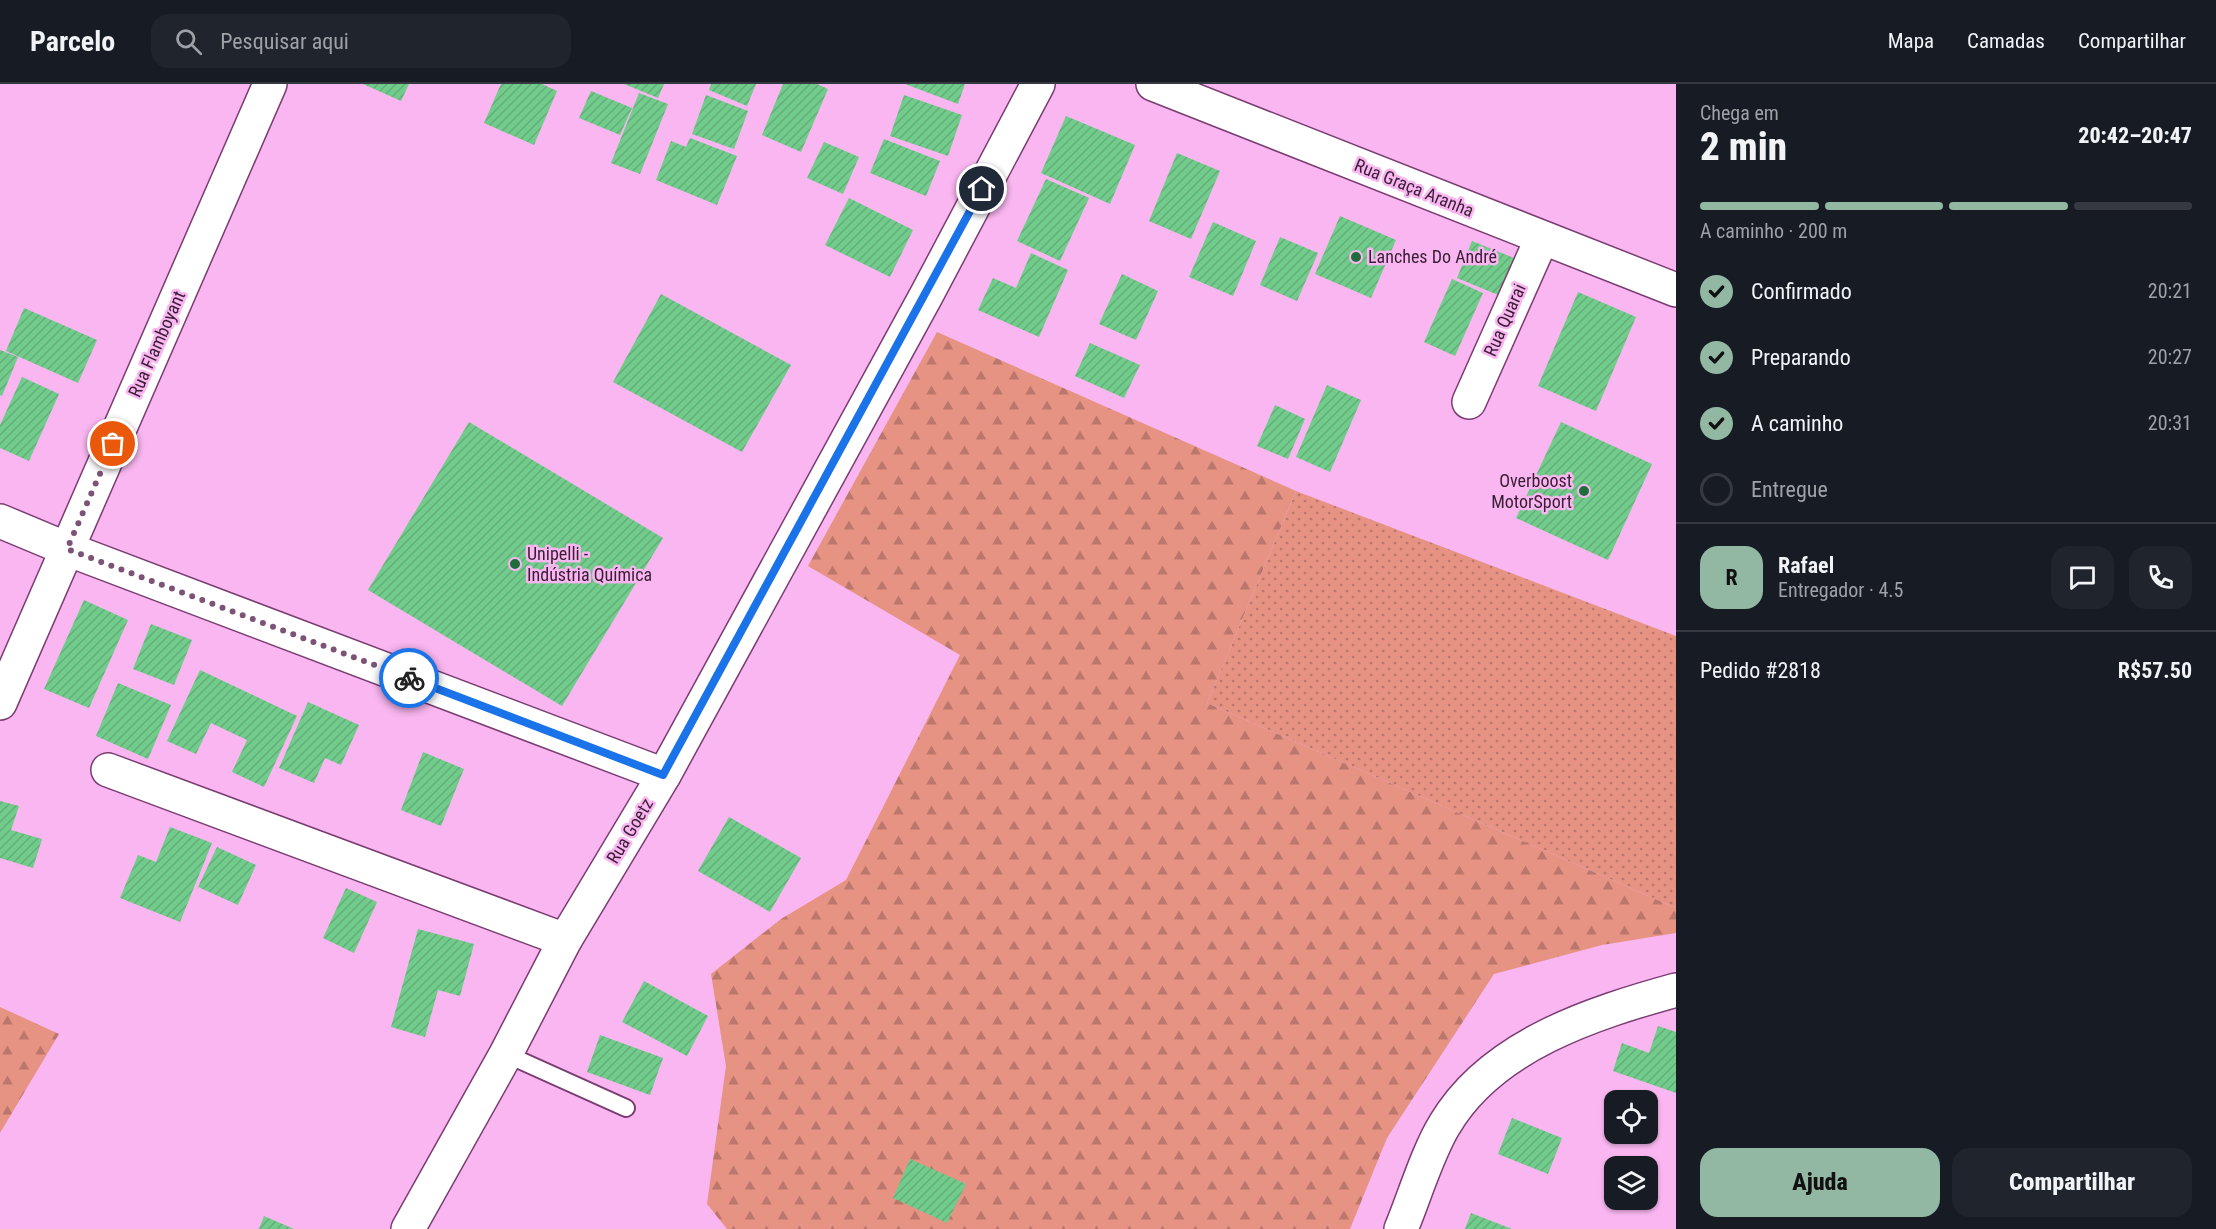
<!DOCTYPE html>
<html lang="pt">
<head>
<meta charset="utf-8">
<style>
	:root { --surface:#171b24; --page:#20242c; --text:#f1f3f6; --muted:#9ea1a6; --line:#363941; --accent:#92b7a2 }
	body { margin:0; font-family:"Roboto Condensed",sans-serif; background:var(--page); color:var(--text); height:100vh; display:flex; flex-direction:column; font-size:22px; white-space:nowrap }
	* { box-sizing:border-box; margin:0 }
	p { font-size:20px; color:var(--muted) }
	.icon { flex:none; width:33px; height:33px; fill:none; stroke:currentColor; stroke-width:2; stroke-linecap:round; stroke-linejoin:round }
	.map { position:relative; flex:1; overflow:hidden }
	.sheet { display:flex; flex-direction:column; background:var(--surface); width:540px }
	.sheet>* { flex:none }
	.fabs { position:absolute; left:1604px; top:1006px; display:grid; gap:12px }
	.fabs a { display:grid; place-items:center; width:54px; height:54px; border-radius:12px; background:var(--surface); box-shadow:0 2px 4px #0004; font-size:30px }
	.pin { position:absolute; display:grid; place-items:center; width:51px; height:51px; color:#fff; margin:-26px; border:3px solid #fff; border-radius:50%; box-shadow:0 2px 6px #0007 }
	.courier { position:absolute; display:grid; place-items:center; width:60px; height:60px; margin:-30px; border:4px solid #1a73e8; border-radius:50%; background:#fff; color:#222; box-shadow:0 2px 8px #0007 }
	.headline em { font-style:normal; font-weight:800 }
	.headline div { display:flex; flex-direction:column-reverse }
	.headline { display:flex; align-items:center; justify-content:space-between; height:102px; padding:0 24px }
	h1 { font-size:39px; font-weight:800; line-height:45px }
	.bar { display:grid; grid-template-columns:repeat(4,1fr); gap:9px 6px; align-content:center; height:72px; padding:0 24px }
	.bar i { height:8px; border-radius:4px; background:var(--line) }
	.bar .selected { background:var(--accent) }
	.bar p { grid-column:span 4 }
	.line { display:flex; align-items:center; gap:15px; padding:0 24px; border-top:2px solid var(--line) }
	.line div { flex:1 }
	.round { display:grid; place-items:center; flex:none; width:63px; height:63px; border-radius:18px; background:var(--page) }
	ol { padding:0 24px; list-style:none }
	li { display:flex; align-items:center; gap:18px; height:66px }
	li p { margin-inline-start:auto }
	li .icon { padding:6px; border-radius:50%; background:var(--accent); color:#111; stroke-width:4 }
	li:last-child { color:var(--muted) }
	li i { width:33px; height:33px; border:3px solid var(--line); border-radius:50% }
	.button { display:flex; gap:12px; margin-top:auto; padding:12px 24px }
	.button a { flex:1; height:69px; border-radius:18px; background:var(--accent); color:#111; font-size:24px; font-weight:800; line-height:69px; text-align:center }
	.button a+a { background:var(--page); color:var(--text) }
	header { display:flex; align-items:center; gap:36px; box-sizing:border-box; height:84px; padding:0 30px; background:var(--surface); border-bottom:2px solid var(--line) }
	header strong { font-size:28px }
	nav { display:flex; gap:33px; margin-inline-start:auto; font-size:21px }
	.search { width:420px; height:54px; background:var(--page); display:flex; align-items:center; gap:15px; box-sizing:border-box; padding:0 21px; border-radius:18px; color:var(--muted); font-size:22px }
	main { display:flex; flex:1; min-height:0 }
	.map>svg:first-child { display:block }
	.grass { fill:url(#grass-dots) }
	.forest { fill:url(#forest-firs) }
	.building { fill:url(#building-hatch) }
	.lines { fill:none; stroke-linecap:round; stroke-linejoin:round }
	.lane-casing { stroke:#793d71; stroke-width:20 }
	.street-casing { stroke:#793d71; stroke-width:36 }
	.lane { stroke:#fff; stroke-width:16 }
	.street { stroke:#fff; stroke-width:33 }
	.done { stroke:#7c5376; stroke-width:6; stroke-dasharray:0 10.8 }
	.route { stroke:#1a73e8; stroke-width:8 }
	.poi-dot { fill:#1f6d3c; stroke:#fab6f0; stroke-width:2 }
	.labels { text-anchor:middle; stroke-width:5; stroke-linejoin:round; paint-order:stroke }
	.street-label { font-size:18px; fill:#381e34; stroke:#fab6f0 }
	.poi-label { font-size:18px; fill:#381e34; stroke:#fab6f0; text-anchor:start }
</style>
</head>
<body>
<header>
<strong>Parcelo</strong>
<div class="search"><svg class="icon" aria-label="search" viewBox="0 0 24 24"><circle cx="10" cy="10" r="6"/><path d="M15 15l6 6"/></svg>Pesquisar aqui</div>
<nav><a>Mapa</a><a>Camadas</a><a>Compartilhar</a></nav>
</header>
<main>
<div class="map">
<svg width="1676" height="1145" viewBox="0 0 1676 1145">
	<defs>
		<pattern id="grass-dots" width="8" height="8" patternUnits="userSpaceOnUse" patternTransform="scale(1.5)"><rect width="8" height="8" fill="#e69383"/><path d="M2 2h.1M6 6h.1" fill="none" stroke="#bb776c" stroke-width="1.8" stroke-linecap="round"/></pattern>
		<pattern id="forest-firs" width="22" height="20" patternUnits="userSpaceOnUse" patternTransform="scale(1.5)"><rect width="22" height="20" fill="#e69383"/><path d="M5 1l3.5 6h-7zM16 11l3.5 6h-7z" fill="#bb776c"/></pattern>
		<pattern id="building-hatch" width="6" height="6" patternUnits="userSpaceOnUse" patternTransform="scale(1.5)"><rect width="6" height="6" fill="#71cb8b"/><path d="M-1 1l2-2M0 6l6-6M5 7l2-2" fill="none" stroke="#63ae79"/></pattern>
	</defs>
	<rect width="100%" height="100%" fill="#fab6f0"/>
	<path class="grass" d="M 1296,407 L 1676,552 L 1676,824 L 1207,619 Z"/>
	<g class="forest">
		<path d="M 937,248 L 1296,407 L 1207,619 L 1676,824 L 1676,849 L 1602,861 L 1494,890 L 1387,1054 L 1350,1145 L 727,1145 L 707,1120 L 726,982 L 711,890 L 781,835 L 846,796 L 960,571 L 808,482 Z"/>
		<path d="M 0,923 L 59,950 L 0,1049 Z"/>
	</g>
	<g class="building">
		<path d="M 363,0 L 409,0 L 401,17 Z"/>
		<path d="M 501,0 L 542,0 L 557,7 L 534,61 L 484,39 Z"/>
		<path d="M 624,0 L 664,0 L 658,14 Z"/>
		<path d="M 711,0 L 756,0 L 747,22 L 709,6 Z"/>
		<path d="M 783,0 L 817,0 L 828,5 L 801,68 L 762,51 Z"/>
		<path d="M 905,0 L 965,0 L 958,20 Z"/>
		<path d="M 591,7 L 632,24 L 620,51 L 579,34 Z"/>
		<path d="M 639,9 L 668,20 L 640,90 L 611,79 Z"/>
		<path d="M 706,11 L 748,27 L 734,65 L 692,50 Z"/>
		<path d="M 904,11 L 962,31 L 948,72 L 890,52 Z"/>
		<path d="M 1066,32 L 1135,61 L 1110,120 L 1041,89 Z"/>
		<path d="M 690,54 L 737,72 L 717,121 L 656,96 L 671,57 L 686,63 Z"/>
		<path d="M 884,55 L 940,77 L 926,112 L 870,89 Z"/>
		<path d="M 824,58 L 859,73 L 843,110 L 807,94 Z"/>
		<path d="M 1177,69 L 1220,87 L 1191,155 L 1149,137 Z"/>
		<path d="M 1046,95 L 1089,114 L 1060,177 L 1017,157 Z"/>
		<path d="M 849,114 L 913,146 L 890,193 L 825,161 Z"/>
		<path d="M 1340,132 L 1396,156 L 1371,214 L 1315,190 Z"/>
		<path d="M 1213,138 L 1256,157 L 1233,212 L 1189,193 Z"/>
		<path d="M 1280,153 L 1318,169 L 1297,217 L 1260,201 Z"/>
		<path d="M 1472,157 L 1519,176 L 1503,213 L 1457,194 Z"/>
		<path d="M 1031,169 L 1068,186 L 1039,253 L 978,226 L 993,194 L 1016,204 Z"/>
		<path d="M 1122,190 L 1158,207 L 1136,256 L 1099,240 Z"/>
		<path d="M 1452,195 L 1483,209 L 1455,272 L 1424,258 Z"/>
		<path d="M 1578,208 L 1636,233 L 1596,327 L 1538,302 Z"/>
		<path d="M 661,210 L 791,281 L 742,368 L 613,298 Z"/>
		<path d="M 24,224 L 97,256 L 78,299 L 6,267 Z"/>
		<path d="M 1090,259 L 1140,281 L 1124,314 L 1075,292 Z"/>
		<path d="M 0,266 L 18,273 L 2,312 L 0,311 Z"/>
		<path d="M 22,293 L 59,310 L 29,377 L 0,364 L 0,341 Z"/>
		<path d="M 1327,301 L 1361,316 L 1330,388 L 1296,373 Z"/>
		<path d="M 1275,321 L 1305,335 L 1288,375 L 1257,362 Z"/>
		<path d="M 469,338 L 663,454 L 562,622 L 368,506 Z"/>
		<path d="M 1561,338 L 1652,380 L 1608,476 L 1516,434 Z"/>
		<path d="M 84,516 L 128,536 L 89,624 L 44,605 Z"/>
		<path d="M 151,540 L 192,556 L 174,601 L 133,585 Z"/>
		<path d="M 200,586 L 297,632 L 264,703 L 232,688 L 247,656 L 211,639 L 196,670 L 167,657 Z"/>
		<path d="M 118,599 L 171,621 L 148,675 L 96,652 Z"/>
		<path d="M 308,618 L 359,641 L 341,681 L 325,674 L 314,699 L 279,684 Z"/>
		<path d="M 423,668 L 464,685 L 441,742 L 401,726 Z"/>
		<path d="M 0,717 L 19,722 L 11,746 L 42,755 L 33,784 L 0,774 Z"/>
		<path d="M 729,733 L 801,774 L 770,828 L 698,787 Z"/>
		<path d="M 170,743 L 212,759 L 180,838 L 120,814 L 138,771 L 156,778 Z"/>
		<path d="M 217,763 L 256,781 L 238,821 L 198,803 Z"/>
		<path d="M 346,804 L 377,818 L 354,869 L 323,854 Z"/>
		<path d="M 418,845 L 474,860 L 460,912 L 438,906 L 425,953 L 391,943 Z"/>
		<path d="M 644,897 L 708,932 L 687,972 L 622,938 Z"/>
		<path d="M 1658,942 L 1676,948 L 1676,1009 L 1613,987 L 1622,959 L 1649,969 Z"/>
		<path d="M 600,951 L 663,974 L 650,1011 L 587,988 Z"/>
		<path d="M 1512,1034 L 1562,1054 L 1548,1090 L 1498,1070 Z"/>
		<path d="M 910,1075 L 966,1100 L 947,1139 L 893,1114 Z"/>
		<path d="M 1471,1129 L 1512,1145 L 1465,1145 Z"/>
		<path d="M 264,1132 L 294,1145 L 259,1145 Z"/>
	</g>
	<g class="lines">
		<g class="lane-casing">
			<path id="lane" d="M 506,970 L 626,1024"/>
		</g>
		<g class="street-casing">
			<g id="street">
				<path d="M 1153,0 L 1676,206"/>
				<path d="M 1469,318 L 1542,154"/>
				<path d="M 0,437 L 67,465 L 664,691"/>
				<path d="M 0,619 L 270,0"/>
				<path d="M 108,686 L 565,856"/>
				<path d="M 408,1145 L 506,970 L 565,856 L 664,691 L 927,210 L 1038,0"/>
				<path d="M 1401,1145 C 1414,1114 1428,1067 1445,1040 C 1492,961 1593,929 1676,906"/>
			</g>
		</g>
		<use href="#lane" class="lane"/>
		<use href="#street" class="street"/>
	</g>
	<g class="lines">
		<path class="done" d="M 113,360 L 67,465 L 409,594"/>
		<path class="route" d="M 409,594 L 663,691 L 982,105"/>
	</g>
	<g class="poi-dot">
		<circle cx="1356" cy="173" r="6"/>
		<circle cx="1584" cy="407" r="6"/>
		<circle cx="515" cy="480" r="6"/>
	</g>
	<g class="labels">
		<g class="street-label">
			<text transform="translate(1414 104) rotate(22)" y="6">Rua Graça Aranha</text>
			<text transform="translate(1505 236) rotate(-66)" y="6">Rua Quarai</text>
			<text transform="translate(157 260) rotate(-66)" y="6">Rua Flamboyant</text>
			<text transform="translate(630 747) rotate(-59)" y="6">Rua Goetz</text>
		</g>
		<g class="poi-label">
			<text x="1368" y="179">Lanches Do André</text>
			<text x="1572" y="403" text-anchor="end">Overboost<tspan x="1572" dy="21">MotorSport</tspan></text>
			<text x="527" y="476">Unipelli -<tspan x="527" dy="21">Indústria Química</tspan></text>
		</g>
	</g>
</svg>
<div class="fabs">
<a><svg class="icon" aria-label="locate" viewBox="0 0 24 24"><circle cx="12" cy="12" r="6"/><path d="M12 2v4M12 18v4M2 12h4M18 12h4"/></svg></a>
<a><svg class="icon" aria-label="layers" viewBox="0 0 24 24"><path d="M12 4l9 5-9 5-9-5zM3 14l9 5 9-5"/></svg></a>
</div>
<div class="pin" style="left:113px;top:360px;background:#ea580c"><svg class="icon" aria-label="bag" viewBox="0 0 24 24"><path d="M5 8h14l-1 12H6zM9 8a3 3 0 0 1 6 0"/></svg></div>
<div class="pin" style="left:982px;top:105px;background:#1f2937"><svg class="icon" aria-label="home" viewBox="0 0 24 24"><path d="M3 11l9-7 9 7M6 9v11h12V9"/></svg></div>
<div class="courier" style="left:409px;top:594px"><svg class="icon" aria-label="bike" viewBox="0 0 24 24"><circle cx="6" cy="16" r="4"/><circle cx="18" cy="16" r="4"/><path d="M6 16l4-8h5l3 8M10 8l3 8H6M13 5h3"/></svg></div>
</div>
<section class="sheet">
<div class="headline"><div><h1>2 min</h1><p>Chega em</p></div><em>20:42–20:47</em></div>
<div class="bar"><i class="selected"></i><i class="selected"></i><i class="selected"></i><i></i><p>A caminho · 200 m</p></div>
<ol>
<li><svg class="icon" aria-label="check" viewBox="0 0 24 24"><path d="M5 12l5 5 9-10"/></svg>Confirmado<p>20:21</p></li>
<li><svg class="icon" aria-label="check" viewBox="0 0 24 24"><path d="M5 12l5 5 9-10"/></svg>Preparando<p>20:27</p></li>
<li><svg class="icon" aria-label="check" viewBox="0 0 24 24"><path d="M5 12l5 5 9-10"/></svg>A caminho<p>20:31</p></li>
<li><i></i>Entregue</li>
</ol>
<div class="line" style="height:108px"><b class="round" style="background:var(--accent);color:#111">R</b><div><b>Rafael</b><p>Entregador · 4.5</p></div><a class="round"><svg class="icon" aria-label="chat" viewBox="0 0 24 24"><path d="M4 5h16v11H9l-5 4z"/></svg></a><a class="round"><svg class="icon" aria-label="phone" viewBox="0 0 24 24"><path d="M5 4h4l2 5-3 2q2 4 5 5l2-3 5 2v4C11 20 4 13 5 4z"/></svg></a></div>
<div class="line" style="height:78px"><div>Pedido #2818</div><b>R$57.50</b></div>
<div class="button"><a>Ajuda</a><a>Compartilhar</a></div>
</section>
</main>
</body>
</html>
